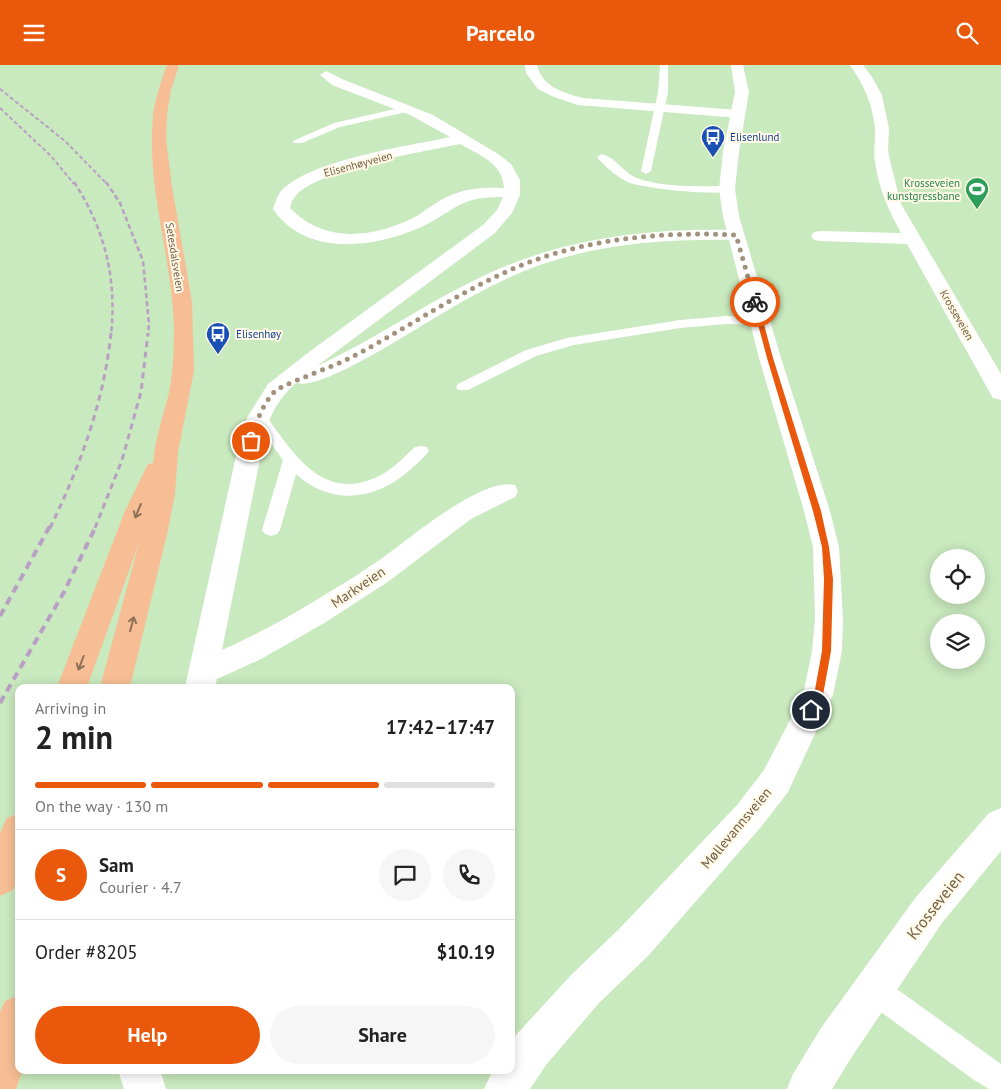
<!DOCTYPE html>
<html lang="en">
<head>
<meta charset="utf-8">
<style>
	:root { --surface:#fff; --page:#f6f6f6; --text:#222; --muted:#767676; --line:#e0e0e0; --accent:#ea580c }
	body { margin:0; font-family:"PT Sans",sans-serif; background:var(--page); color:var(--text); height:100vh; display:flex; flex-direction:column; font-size:19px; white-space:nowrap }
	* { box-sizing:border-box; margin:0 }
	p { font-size:16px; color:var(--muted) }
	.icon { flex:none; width:28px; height:28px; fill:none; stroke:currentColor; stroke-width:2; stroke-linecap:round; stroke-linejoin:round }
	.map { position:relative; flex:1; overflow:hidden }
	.details { position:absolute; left:15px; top:619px; width:500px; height:390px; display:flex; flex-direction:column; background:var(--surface); border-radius:10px; box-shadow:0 2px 12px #0003 }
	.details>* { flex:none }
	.fabs { position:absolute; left:930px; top:484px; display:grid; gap:10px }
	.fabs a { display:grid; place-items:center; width:55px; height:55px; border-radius:50%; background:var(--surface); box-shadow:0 2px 12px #0003; font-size:25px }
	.pin { position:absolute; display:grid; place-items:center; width:42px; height:42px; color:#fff; margin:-21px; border:2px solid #fff; border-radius:50%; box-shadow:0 1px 5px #0007 }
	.courier { position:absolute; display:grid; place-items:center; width:50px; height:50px; margin:-25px; border:4px solid #ea580c; border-radius:50%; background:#fff; color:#222; box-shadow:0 1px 6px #0007 }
	.headline em { font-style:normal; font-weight:700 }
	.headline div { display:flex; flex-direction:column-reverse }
	.headline { display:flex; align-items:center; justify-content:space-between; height:85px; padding:0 20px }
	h1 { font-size:32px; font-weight:700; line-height:38px }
	.bar { display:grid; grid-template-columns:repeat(4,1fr); gap:8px 5px; align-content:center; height:60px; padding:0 20px }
	.bar i { height:6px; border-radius:4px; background:var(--line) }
	.bar .selected { background:var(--accent) }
	.bar p { grid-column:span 4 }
	.line { display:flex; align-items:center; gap:12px; padding:0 20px; border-top:1px solid var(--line) }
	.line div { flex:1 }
	.round { display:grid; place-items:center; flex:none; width:52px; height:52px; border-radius:26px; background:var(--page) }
	.cta { display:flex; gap:10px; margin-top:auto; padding:10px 20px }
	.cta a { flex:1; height:58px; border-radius:30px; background:var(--accent); color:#fff; font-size:20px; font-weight:700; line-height:58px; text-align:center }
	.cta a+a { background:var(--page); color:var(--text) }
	header { display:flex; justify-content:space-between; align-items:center; height:65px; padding:0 20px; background:var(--accent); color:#fff; font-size:22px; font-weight:700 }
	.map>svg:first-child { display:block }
	.green { fill:#c9e9be; fill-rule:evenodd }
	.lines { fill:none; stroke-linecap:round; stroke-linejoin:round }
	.lane { fill:#fff; fill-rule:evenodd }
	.street { fill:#fff; fill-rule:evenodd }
	.secondary { fill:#fff; fill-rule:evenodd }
	.highway { fill:#f7be95; fill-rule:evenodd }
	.rail-far3 { stroke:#b99fc4; stroke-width:2; stroke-dasharray:4 2.5; stroke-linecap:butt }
	.rail-far2 { stroke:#b99fc4; stroke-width:2.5; stroke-dasharray:5 3; stroke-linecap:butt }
	.rail-far1 { stroke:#b99fc4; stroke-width:3; stroke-dasharray:6 4.5; stroke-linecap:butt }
	.rail { stroke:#b99fc4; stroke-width:4; stroke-dasharray:8 5.5; stroke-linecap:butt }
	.oneway { stroke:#8d7057 }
	.route { fill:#ea580c }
	.done { stroke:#a2927c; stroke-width:5; stroke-dasharray:0 9 }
	.labels { text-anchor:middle; stroke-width:4; stroke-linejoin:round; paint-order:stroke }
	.far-transit-label { font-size:11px; fill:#164399; stroke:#fff9e5; text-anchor:start }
	.far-street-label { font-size:11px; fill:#725d47; stroke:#fff9e5 }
	.far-leisure-label { font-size:11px; fill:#27864d; stroke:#fff9e5; text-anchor:end }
	.street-label { font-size:14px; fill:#725d47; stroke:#fff9e5 }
	.near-street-label { font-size:16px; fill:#725d47; stroke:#fff9e5 }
</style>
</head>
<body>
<header><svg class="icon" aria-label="menu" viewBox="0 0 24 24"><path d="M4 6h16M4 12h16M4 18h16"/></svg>Parcelo<svg class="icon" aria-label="search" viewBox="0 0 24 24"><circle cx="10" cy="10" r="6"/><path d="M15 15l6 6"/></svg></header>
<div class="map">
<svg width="1001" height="1024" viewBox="0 0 1001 1024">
	<rect width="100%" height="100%" fill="#fcf5df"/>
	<path class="green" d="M 0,0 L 1001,0 L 1001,1024 L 0,1024 ZM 939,492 L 976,492 L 976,530 L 939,530 ZM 939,558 L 976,558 L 976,595 L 939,595 ZM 19,622 L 511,622 L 511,1005 L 19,1005 Z"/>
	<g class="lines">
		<g class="lane">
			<path d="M 660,0 L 668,0 L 668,27 L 651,106 L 646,109 L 641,106 L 658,27 Z"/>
			<path d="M 408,41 L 413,44 L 411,46 L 340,62 L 302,78 L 294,78 L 293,76 L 334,58 Z"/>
			<path d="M 602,89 C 615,92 624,108 637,113 C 664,123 699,121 727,121 L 732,124 C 723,133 645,123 630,118 C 618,113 605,102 597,92 Z"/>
			<path d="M 726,251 L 761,252 L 768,256 L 761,260 L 726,259 L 680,263 L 574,280 L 536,291 L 468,325 L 458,325 L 456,322 L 458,319 L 526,285 L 567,273 L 680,255 Z"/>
			<path d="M 259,346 L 264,348 C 293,388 323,439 379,411 C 393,404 404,392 415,382 L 421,381 L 427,382 L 429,386 C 424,393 416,399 410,405 C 375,436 331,441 296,409 L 280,465 L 277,469 L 271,471 L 265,469 L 262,465 L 283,395 L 251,351 L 254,348 Z"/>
			<path d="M 873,910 L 883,914 L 1001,999 L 1001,1024 L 989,1024 L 974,1015 L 863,934 L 859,924 L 863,914 Z"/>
		</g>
		<g class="street">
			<path d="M 525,0 L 537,0 C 542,22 564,28 583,33 L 738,45 L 745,49 L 738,53 L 578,40 L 554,32 L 538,24 L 526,8 Z"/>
			<path d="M 850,0 L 863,0 L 872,12 L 882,30 L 889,64 L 888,86 L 891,100 L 901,139 L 1001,309 L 1001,335 L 993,333 L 990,328 L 907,179 L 820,176 L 814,175 L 811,171 L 814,167 L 820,166 L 901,168 C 888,144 879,125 875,97 C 873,86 876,74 875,63 C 872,38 864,20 850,0 Z"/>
			<path d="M 326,6 L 342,14 L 433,50 L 498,89 L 511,99 L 520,115 L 520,130 L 512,148 L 495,168 L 317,301 C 378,273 433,233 494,206 C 571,172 652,163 735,165 L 741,166 L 744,170 L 741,174 L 735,175 C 668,174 604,178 540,200 C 501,214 464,235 428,257 C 404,271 320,326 296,318 C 281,331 272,346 266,364 L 222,585 C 258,569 293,550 326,529 C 345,518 363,506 381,494 C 408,475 482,411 515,420 L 518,426 L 515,432 L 471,454 L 389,516 L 326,557 L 261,594 L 217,614 L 215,622 L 185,622 L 242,364 L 248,351 L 268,319 L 309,287 L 483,160 L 497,145 L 503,132 C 457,131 455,147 419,163 C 372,183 306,192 273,144 C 275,139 277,131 281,126 C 310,95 408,81 450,72 L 410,50 L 332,20 L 320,10 ZM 460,79 C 479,90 503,98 504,123 C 486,122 468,123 451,130 C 438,135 427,145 415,152 C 373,173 325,179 290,143 C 291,140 292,135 294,133 C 313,105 425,86 460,79 Z"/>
			<path d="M 1001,743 L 1001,786 L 942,858 L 851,993 L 832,1024 L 787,1024 L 793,1009 L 821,963 L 916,832 L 989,748 Z"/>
			<path d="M 118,1005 L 160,1005 L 166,1024 L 124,1024 Z"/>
		</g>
		<path class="secondary" d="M 731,0 L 743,0 L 749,27 L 739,87 L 735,124 L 739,151 L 781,293 L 830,446 L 839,482 L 843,554 L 842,586 L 833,630 L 788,727 L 761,762 L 648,891 L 599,938 L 546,1000 L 530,1024 L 484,1024 L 493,1005 L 511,1005 L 511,978 L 516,970 L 571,910 L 620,863 L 737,740 L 764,705 L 803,630 L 812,586 L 815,554 L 813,482 L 804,446 L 759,293 L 723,151 L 719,124 L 723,87 L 735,27 Z"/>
		<g class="highway">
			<path d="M 167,0 L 179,0 L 171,25 L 167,49 L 166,74 L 172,122 L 192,237 L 194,306 L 178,387 L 175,429 L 168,465 L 130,622 L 100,622 L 139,478 L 87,622 L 57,622 L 125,446 L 145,405 L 148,399 L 153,398 C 155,374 163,351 169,328 C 173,307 174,285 174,263 C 172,192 146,122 153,51 C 155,33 161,17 167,0 Z"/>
			<path d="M 19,748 L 19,811 L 13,825 L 0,831 L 0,768 L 7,753 Z"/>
			<path d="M 19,930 L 19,1005 L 23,1005 L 16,1024 L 0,1024 L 0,947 L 5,936 Z"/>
		</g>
		<g class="rail-far3">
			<path d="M 0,24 L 65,76 L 107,119"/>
			<path d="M 0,43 L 51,91 L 74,119"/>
		</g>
		<g class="rail-far2">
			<path d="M 74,117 C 105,164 117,214 111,270"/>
			<path d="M 106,117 L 120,138 L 143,196 L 149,259 L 148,270"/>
		</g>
		<g class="rail-far1">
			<path d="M 50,463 C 80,401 104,337 111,268"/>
			<path d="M 95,463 L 122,395 L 141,327 L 148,268"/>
		</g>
		<g class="rail">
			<path d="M 0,551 L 50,461"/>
			<path d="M 0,638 L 64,527 L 96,461"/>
		</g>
	</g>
	<defs><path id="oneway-shaft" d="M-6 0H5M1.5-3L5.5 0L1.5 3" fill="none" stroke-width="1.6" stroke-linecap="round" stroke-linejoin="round" transform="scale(1.25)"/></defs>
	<g class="oneway">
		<use href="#oneway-shaft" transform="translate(138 446) rotate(112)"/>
		<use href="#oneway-shaft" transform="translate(132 559) rotate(-75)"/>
		<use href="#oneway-shaft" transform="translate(81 598) rotate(111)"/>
	</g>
	<path class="route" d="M 755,235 L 758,237 L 773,293 L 821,446 L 829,482 L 833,514 L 831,586 L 823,630 L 815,647 L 811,648 L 807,645 L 814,630 L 822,586 L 824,514 L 822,482 L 813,446 L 767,293 L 752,237 Z"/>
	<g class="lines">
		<path class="done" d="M 251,376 C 255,358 263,339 275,326 C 280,321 333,301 344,296 C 416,260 481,209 560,187 C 617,171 677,167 736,170 L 755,237"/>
	</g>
	<defs>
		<g id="bus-pin" transform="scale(1.25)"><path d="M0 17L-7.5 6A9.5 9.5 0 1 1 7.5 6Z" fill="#1a4fb4" stroke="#fff9e5"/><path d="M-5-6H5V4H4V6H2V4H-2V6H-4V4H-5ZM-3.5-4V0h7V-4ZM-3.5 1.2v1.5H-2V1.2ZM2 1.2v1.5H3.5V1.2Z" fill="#fff"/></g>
		<g id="stadium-pin" transform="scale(1.25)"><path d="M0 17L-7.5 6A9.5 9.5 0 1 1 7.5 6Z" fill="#2e9e5b" stroke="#fff9e5"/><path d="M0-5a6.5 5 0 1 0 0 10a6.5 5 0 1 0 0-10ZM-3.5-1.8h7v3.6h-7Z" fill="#fff"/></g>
	</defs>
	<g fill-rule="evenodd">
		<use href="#bus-pin" x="713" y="72"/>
		<use href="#stadium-pin" x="977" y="124"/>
		<use href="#bus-pin" x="218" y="269"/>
	</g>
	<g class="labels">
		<g class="far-transit-label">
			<text x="730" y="76">Elisenlund</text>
			<text x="236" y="273">Elisenhøy</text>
		</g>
		<g class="far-street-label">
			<text transform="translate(358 99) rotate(-15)" y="4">Elisenhøyveien</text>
			<text transform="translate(175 192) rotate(81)" y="4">Setesdalsveien</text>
			<text transform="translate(957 250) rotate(60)" y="4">Krosseveien</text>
		</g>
		<g class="far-leisure-label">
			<text x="960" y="122">Krosseveien<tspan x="960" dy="13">kunstgressbane</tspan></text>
		</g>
		<g class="street-label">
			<text transform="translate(358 522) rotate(-34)" y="5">Markveien</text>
			<text transform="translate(736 763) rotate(-50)" y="5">Møllevannsveien</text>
		</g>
		<g class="near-street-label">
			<text transform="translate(935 840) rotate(-52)" y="6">Krosseveien</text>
		</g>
	</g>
</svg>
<div class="fabs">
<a><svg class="icon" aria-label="locate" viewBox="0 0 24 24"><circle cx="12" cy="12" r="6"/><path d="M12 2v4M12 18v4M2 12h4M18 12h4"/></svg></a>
<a><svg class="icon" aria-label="layers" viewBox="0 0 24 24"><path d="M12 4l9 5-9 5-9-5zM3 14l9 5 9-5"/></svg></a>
</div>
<div class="pin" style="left:251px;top:376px;background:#ea580c"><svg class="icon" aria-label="bag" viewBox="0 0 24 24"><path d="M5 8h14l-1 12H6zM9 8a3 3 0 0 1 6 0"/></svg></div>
<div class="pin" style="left:811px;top:645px;background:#1f2937"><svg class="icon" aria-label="home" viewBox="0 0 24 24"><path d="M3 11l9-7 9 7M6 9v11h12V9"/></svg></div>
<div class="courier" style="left:755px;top:237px"><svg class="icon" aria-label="bike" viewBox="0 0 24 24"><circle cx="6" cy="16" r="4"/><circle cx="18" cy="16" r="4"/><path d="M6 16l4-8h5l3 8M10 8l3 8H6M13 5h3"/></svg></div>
<section class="details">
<div class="headline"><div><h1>2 min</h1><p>Arriving in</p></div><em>17:42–17:47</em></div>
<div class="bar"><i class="selected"></i><i class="selected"></i><i class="selected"></i><i></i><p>On the way · 130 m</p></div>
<div class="line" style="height:90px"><b class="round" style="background:var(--accent);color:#fff">S</b><div><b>Sam</b><p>Courier · 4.7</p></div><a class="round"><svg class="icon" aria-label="chat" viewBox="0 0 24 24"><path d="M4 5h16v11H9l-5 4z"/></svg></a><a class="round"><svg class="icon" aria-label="phone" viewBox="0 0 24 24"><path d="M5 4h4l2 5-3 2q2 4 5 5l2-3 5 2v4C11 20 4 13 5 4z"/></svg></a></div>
<div class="line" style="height:65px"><div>Order #8205</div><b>$10.19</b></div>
<div class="cta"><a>Help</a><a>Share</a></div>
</section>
</div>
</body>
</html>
